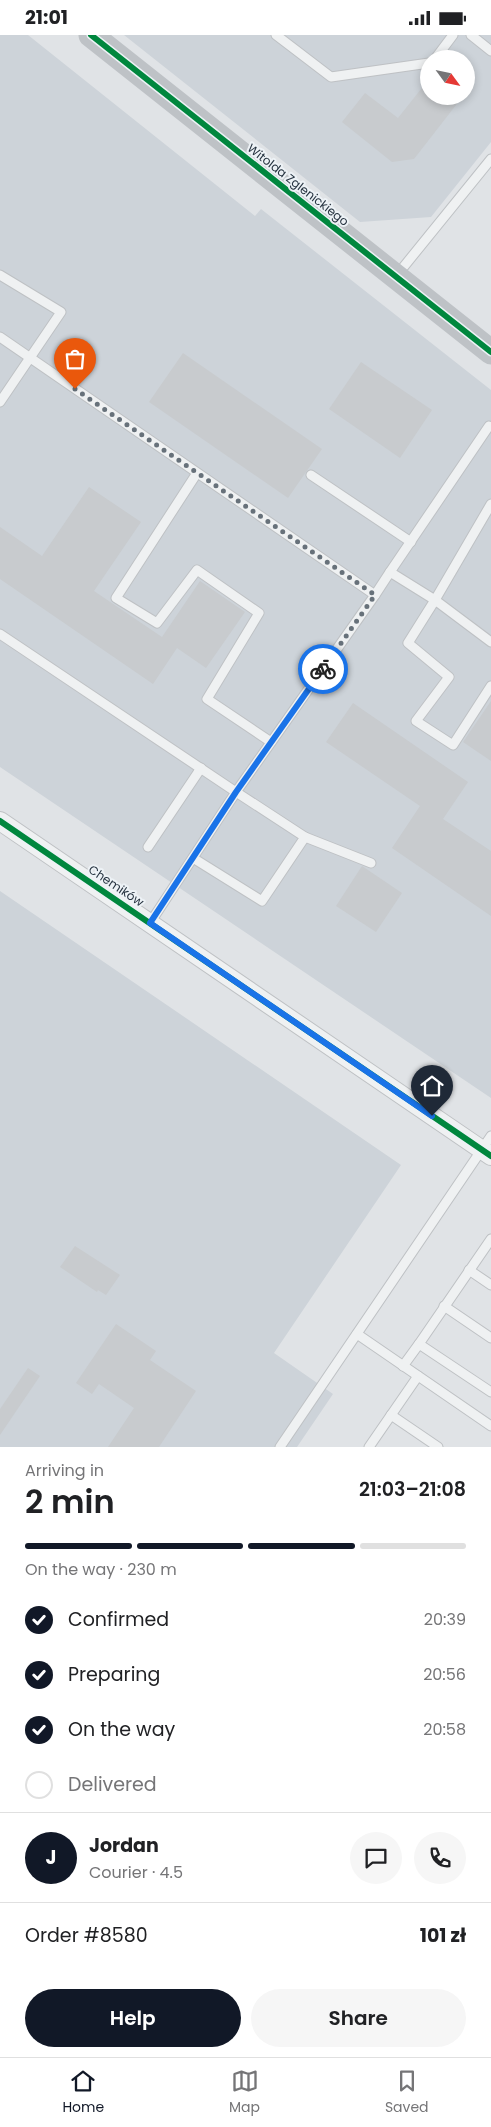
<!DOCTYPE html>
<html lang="en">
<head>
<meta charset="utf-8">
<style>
	:root { --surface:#fff; --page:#f6f6f6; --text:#202124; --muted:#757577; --line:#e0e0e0; --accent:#111827 }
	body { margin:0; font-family:Poppins,sans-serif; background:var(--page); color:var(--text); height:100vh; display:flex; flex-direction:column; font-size:19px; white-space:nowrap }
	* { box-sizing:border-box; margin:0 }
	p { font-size:16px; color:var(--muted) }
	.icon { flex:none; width:28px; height:28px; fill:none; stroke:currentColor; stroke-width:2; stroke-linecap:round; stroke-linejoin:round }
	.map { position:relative; height:1412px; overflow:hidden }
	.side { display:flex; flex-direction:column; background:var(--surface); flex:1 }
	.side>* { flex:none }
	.needle { width:32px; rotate:123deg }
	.fabs { position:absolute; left:420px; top:15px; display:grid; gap:10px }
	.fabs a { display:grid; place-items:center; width:55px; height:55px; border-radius:50%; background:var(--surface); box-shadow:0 2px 8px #0003; font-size:25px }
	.pin { position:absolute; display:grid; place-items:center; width:42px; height:42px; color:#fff; margin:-51px -21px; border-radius:50% 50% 50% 0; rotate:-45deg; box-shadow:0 0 5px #0007 }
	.pin .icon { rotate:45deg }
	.courier { position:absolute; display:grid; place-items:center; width:50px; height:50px; margin:-25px; border:4px solid #1a73e8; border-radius:50%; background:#fff; color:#222; box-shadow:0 1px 6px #0007 }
	.summary em { font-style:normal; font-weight:600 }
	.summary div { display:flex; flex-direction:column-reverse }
	.summary { display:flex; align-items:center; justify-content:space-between; height:85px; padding:0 25px }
	h1 { font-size:32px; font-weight:600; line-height:38px }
	.bar { display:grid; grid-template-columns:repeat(4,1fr); gap:8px 5px; align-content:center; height:60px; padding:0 25px }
	.bar i { height:6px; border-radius:4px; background:var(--line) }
	.bar .on { background:var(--accent) }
	.bar p { grid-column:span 4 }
	.line { display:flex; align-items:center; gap:12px; padding:0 25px; border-top:1px solid var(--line) }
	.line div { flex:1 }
	.round { display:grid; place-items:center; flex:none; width:52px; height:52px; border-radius:26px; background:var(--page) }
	ol { padding:0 25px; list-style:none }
	li { display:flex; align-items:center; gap:15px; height:55px }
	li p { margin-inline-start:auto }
	li .icon { padding:5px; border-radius:50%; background:var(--accent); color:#fff; stroke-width:4 }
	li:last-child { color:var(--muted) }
	li i { width:28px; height:28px; border:2px solid var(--line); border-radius:50% }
	.button { display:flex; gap:10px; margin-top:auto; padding:10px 25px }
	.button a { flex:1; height:58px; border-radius:30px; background:var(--accent); color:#fff; font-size:20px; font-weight:600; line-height:58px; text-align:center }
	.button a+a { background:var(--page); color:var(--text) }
	.status { display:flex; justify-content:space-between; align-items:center; height:35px; padding:0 25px; background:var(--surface); direction:ltr }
	.status svg { height:14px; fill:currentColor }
	.menu { display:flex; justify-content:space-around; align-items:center; height:70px; border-top:1px solid var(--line); background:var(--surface); font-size:14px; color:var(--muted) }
	.menu a { display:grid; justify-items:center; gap:2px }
	.menu .on { color:var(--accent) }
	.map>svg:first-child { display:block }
	.built { fill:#cdd3d9; fill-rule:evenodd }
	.building { fill:#c8cbce }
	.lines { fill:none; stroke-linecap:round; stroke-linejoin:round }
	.lane-casing { stroke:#bec1c4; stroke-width:11 }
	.street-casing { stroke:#bec1c4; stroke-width:20 }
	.lane { stroke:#eff1f2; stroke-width:9 }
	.street { stroke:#eff1f2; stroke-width:18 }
	.secondary { stroke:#bec2c6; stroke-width:25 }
	.cycleway-casing { stroke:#edf2f6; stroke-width:9 }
	.cycleway { stroke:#00873e; stroke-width:6 }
	.done { stroke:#67717a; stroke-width:5; stroke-dasharray:0 9 }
	.route { stroke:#1a73e8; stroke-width:6 }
	.labels { text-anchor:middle; stroke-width:4; stroke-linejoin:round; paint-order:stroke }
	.street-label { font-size:12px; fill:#263340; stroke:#edf2f6 }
</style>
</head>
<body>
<div class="status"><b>21:01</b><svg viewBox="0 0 49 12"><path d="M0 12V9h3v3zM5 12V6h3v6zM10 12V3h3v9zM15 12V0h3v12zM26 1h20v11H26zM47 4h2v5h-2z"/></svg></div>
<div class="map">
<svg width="491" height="1412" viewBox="0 0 491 1412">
	<rect width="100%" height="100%" fill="#e0e3e6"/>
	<g class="built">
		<path d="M 0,0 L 28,0 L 255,181 L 261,174 L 491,355 L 491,1063 L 0,732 Z"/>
		<path d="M 124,0 L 491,0 L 491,107 L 431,182 L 360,187 ZM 429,24 L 466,24 L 466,61 L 429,61 Z"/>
		<path d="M 0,856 L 401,1130 L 274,1318 L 333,1359 L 297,1412 L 0,1412 Z"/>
	</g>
	<g class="building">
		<path d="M 429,44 L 429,61 L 463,61 L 414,124 L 392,127 L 342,87 L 365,58 L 398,83 Z"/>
		<path d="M 183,318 L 322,414 L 288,463 L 149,367 Z"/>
		<path d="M 361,327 L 432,375 L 400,423 L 329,374 Z"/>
		<path d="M 89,452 L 141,487 L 94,556 L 162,602 L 200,546 L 245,577 L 206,633 L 177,613 L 153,649 L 0,544 L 0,492 L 42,521 Z"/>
		<path d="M 491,666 L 491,726 L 463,707 Z"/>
		<path d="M 353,668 L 468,747 L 443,784 L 491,816 L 491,881 L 392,813 L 420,771 L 326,707 Z"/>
		<path d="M 362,831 L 402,858 L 376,897 L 336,871 Z"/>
		<path d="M 75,1211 L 120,1240 L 106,1260 L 98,1255 L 97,1257 L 60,1232 Z"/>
		<path d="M 116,1289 L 156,1316 L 150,1325 L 196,1356 L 159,1412 L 108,1412 L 134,1373 L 99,1349 L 92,1359 L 76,1348 Z"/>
		<path d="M 28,1333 L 40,1341 L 0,1400 L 0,1374 Z"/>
	</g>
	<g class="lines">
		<g class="lane-casing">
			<g id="lane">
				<path d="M 276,0 L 331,42 L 429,28"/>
				<path d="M 471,0 L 491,16"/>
				<path d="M 435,24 L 453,0"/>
				<path d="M 0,240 L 61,277 L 0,367"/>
				<path d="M 397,240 L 491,124"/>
				<path d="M 0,302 L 375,560 L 390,537 L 435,565 L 491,469"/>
				<path d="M 197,438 L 116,563 L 157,588 L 197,535 L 259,578 L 207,664 L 271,707"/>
				<path d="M 311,440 L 411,507"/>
				<path d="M 390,537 L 489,391"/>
				<path d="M 0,599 L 236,757 L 150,888"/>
				<path d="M 491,607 L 435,565 L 408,608 L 449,642 L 416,686 L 453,710 L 491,651"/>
				<path d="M 305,802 L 371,828"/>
				<path d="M 148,812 L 201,733"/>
				<path d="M 193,823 L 262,866 L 305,802 L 236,757 L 375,560"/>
				<path d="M 491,1204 L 419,1309 L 491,1357"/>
				<path d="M 469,1235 L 491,1250"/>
				<path d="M 444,1271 L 491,1303"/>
				<path d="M 357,1299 L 491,1391"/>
				<path d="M 403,1331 L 419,1309"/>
				<path d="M 391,1380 L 438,1412"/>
				<path d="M 280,1412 L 491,1101"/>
				<path d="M 369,1412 L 418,1341"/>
			</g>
		</g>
		<g class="street-casing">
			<path id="street" d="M 0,786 L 491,1121"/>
		</g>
		<use href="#lane" class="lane"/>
		<use href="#street" class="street"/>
		<path class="secondary" d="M 91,0 L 491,317"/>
		<g class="cycleway-casing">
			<g id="cycleway">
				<path d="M 91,0 L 491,317"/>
				<path d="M 0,786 L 491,1121"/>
			</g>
		</g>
		<use href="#cycleway" class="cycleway"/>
	</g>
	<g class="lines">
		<path class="done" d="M 75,354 L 375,560 L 323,634"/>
		<path class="route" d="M 323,634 L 236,757 L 150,888 L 432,1081"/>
	</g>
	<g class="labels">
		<g class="street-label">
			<text transform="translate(298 150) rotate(38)" y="4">Witolda Zglenickiego</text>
			<text transform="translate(116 851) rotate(34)" y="4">Chemików</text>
		</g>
	</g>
</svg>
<div class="fabs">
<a><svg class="needle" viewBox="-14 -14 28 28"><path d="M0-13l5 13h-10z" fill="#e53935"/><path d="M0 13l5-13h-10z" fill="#757577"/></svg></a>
</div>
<div class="pin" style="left:75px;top:354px;background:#ea580c"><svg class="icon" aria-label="bag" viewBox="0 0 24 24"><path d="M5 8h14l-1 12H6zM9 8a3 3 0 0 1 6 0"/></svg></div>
<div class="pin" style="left:432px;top:1081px;background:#1f2937"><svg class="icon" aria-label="home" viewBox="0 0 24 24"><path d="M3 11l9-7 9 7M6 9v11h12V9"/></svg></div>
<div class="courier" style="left:323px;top:634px"><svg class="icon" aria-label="bike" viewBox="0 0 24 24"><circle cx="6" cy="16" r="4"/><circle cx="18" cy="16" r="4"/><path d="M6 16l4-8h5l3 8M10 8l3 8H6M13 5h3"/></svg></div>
</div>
<section class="side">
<div class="summary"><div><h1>2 min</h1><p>Arriving in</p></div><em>21:03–21:08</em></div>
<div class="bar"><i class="on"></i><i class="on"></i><i class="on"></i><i></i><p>On the way · 230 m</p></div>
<ol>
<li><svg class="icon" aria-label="check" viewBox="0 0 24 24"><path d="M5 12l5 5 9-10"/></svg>Confirmed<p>20:39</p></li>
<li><svg class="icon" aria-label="check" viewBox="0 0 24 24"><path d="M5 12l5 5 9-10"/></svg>Preparing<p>20:56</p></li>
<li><svg class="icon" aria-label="check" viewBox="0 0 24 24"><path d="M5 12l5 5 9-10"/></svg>On the way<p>20:58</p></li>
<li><i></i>Delivered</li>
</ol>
<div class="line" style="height:90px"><b class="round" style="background:var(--accent);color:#fff">J</b><div><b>Jordan</b><p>Courier · 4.5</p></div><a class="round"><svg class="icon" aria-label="chat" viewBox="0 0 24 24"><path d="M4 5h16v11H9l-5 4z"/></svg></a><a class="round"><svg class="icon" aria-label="phone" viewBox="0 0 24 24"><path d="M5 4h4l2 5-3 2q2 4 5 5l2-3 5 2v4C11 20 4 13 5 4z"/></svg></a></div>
<div class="line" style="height:65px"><div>Order #8580</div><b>101 zł</b></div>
<div class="button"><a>Help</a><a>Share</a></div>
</section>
<nav class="menu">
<a class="on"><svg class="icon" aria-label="home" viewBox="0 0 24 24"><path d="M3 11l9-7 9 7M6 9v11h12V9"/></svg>Home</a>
<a><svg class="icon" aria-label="map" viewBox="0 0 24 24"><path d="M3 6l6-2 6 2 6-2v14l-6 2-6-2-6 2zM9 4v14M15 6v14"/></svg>Map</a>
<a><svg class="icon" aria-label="saved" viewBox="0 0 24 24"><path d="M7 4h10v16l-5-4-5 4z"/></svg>Saved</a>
</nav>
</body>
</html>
